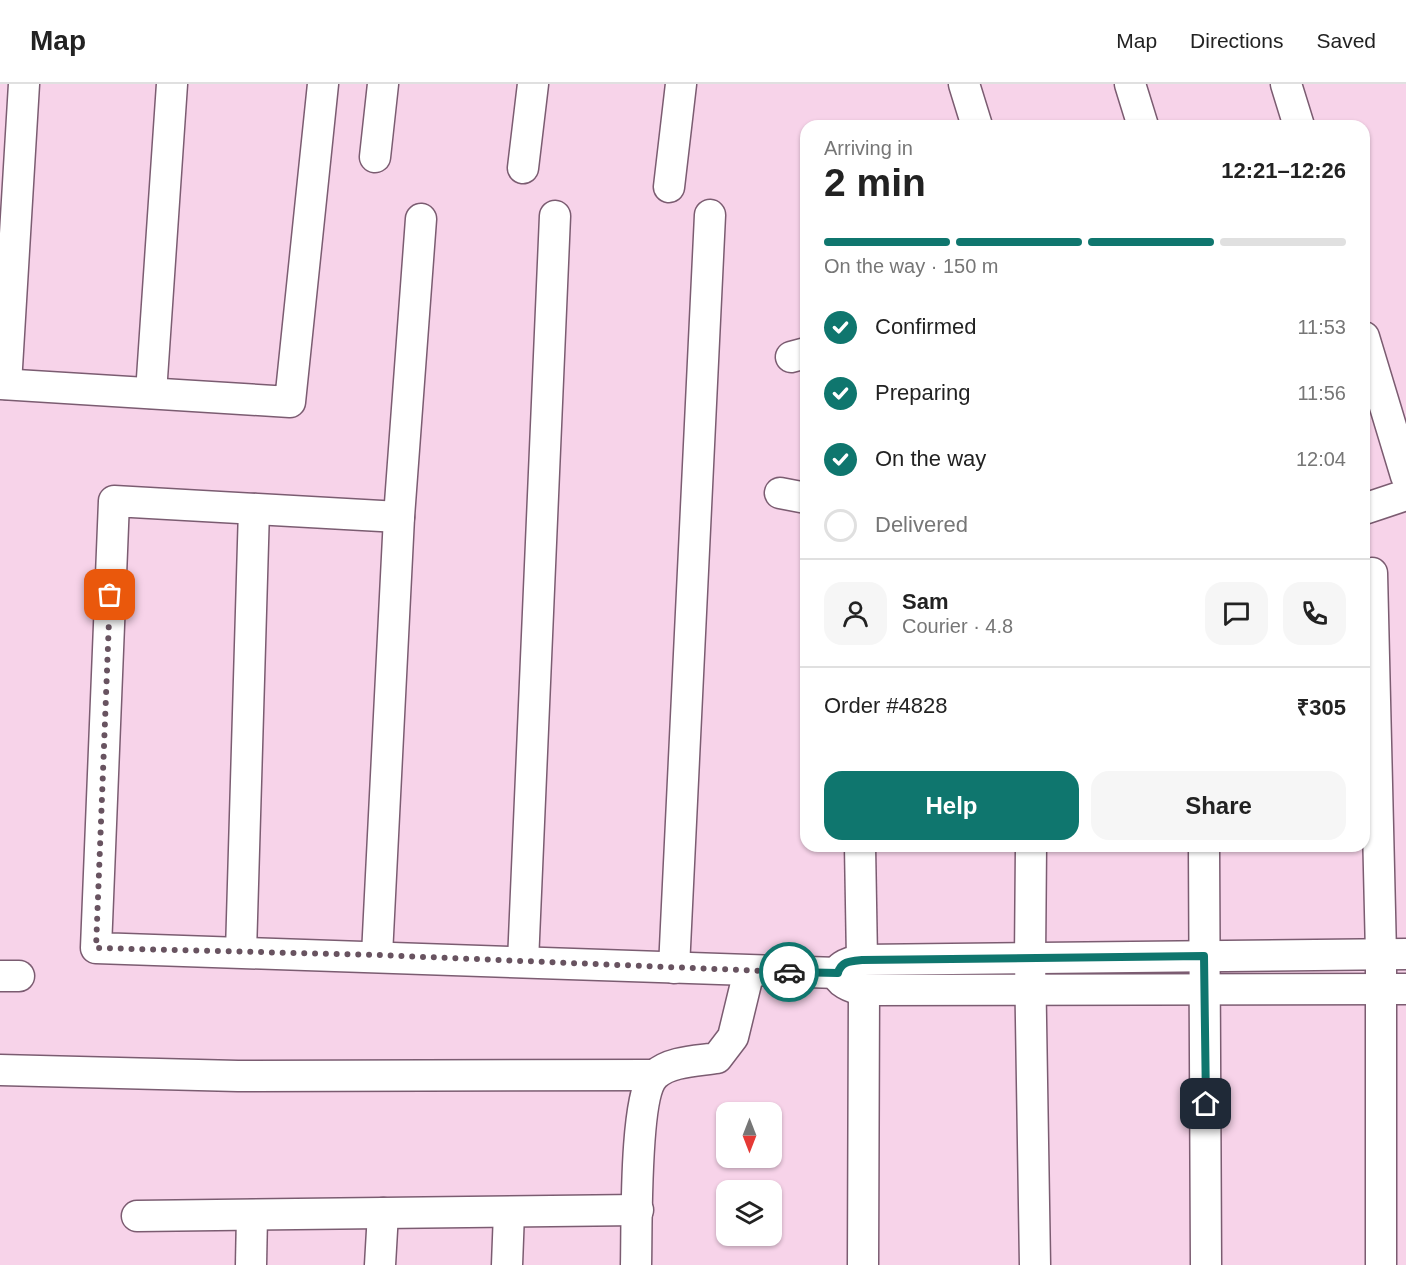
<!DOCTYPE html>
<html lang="en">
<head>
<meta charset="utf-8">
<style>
	:root { --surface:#fff; --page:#f6f6f6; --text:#222; --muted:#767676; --line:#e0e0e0; --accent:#0f766e }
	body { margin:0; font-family:Helvetica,sans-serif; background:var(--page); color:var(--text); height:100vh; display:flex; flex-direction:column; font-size:22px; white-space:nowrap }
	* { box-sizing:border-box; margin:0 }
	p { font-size:20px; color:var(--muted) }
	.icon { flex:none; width:33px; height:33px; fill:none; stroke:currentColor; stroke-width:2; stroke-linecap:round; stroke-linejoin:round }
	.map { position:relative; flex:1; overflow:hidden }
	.side { position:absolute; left:800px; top:36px; width:570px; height:732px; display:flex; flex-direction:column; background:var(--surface); border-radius:18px; box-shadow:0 2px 4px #0004 }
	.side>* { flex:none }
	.needle { width:39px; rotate:180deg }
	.controls { position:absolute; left:716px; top:1018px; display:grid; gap:12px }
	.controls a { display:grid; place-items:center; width:66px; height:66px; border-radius:12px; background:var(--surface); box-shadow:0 2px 4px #0004; font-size:30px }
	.pin { position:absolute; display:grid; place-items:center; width:51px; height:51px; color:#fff; margin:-26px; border-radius:12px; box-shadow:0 3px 9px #0006 }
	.courier { position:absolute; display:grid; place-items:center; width:60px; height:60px; margin:-30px; border:4px solid #0f766e; border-radius:50%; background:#fff; color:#222; box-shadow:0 2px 8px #0007 }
	.head em { font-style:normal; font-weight:600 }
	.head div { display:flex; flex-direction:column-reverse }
	.head { display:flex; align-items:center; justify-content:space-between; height:102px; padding:0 24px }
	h1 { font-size:39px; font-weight:600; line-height:45px }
	.bar { display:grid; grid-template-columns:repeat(4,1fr); gap:9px 6px; align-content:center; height:72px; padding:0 24px }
	.bar i { height:8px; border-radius:4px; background:var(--line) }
	.bar .on { background:var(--accent) }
	.bar p { grid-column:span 4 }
	.line { display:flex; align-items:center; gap:15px; padding:0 24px; border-top:2px solid var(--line) }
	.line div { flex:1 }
	.round { display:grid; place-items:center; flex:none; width:63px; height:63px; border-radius:18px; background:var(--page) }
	ol { padding:0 24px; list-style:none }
	li { display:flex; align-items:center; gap:18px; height:66px }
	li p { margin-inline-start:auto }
	li .icon { padding:6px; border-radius:50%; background:var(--accent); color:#fff; stroke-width:4 }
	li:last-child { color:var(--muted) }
	li i { width:33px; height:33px; border:3px solid var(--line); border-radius:50% }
	.primary-button { display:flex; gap:12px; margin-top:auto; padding:12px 24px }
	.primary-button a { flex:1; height:69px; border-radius:18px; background:var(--accent); color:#fff; font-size:24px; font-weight:600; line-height:69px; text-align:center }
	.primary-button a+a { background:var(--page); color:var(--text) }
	header { display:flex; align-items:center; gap:36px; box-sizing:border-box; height:84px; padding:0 30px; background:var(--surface); border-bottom:2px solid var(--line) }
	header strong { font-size:28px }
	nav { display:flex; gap:33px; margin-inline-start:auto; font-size:21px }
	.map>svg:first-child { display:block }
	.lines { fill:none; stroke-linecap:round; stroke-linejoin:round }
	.street-casing { stroke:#7b5c71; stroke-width:33 }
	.street { stroke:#fff; stroke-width:30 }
	.done { stroke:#685360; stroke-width:6; stroke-dasharray:0 10.8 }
	.route { stroke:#0f766e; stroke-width:8 }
</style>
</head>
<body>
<header>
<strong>Map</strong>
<nav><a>Map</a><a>Directions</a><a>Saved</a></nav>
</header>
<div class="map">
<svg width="1406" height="1181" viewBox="0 0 1406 1181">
	<rect width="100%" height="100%" fill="#f7d3e9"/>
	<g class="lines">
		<g class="street-casing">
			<g id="street">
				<path d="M 964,0 L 977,42"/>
				<path d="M 1130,0 L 1143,42"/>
				<path d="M 1286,0 L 1299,42"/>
				<path d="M 375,73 L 383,0"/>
				<path d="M 523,84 L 533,0"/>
				<path d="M 669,103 L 681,0"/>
				<path d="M 1364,253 L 1406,392"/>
				<path d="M 791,273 L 806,269"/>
				<path d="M 0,300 L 290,318 L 323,0"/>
				<path d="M 6,300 L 24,0"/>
				<path d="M 151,309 L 172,0"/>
				<path d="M 780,409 L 806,414"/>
				<path d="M 1364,425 L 1406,411"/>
				<path d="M 399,433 L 114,417 L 96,864 L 838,889"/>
				<path d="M 1372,489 L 1381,870 L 1381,1181"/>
				<path d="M 860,762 L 862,876"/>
				<path d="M 1031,762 L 1030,875 L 1035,1181"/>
				<path d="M 1204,762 L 1206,1181"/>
				<path d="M 241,868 L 254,425"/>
				<path d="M 1406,870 L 862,876 C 826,881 833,901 864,906 L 1406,905"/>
				<path d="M 377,871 L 399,433 L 421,135"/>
				<path d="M 523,878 L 555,132"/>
				<path d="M 674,884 L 710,131"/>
				<path d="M 0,892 L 19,892"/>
				<path d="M 0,986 L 238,992 L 654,991"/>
				<path d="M 137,1132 L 638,1126"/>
				<path d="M 251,1181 L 252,1131"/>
				<path d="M 380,1181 L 383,1129"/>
				<path d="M 507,1181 L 509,1128"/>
				<path d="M 636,1181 C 637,1147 634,1011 655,991 C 670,977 698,977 717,974 L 733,953 L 749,887"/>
				<path d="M 863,1181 L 864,906"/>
			</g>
		</g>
		<use href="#street" class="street"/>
	</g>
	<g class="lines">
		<path class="done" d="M 110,511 L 96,864 L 377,871 L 789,888"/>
		<path class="route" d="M 789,888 L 838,889 C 841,877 851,877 862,876 L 1204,872 L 1206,1020"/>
	</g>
</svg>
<div class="controls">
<a><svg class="needle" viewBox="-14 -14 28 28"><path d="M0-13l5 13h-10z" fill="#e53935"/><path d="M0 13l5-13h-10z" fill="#767676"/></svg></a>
<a><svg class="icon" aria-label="layers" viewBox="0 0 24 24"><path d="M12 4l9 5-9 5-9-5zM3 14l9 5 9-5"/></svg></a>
</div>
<div class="pin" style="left:110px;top:511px;background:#ea580c"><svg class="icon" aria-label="bag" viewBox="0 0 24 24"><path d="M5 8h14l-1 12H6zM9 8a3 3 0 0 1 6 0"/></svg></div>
<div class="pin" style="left:1206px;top:1020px;background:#1f2937"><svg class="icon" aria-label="home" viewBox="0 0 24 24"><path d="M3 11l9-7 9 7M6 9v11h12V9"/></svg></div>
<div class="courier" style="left:789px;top:888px"><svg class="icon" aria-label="car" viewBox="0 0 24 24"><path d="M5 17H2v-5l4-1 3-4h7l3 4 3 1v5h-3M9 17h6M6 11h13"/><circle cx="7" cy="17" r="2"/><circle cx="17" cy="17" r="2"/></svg></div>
<section class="side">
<div class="head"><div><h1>2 min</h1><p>Arriving in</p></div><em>12:21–12:26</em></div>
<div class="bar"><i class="on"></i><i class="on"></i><i class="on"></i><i></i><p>On the way · 150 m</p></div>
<ol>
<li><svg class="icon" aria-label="check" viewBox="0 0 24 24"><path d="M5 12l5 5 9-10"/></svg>Confirmed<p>11:53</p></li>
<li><svg class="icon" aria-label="check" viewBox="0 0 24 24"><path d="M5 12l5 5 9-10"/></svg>Preparing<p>11:56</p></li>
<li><svg class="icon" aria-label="check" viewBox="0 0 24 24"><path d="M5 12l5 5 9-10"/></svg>On the way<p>12:04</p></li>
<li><i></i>Delivered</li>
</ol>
<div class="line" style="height:108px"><a class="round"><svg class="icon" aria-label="person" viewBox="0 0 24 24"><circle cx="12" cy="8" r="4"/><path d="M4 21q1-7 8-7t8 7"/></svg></a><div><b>Sam</b><p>Courier · 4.8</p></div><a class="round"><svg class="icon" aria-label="chat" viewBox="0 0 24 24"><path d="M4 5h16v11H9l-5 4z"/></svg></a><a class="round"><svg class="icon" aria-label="phone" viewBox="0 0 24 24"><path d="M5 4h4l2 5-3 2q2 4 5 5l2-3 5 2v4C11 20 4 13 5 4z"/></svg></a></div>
<div class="line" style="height:78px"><div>Order #4828</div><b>₹305</b></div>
<div class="primary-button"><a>Help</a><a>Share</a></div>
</section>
</div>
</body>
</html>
